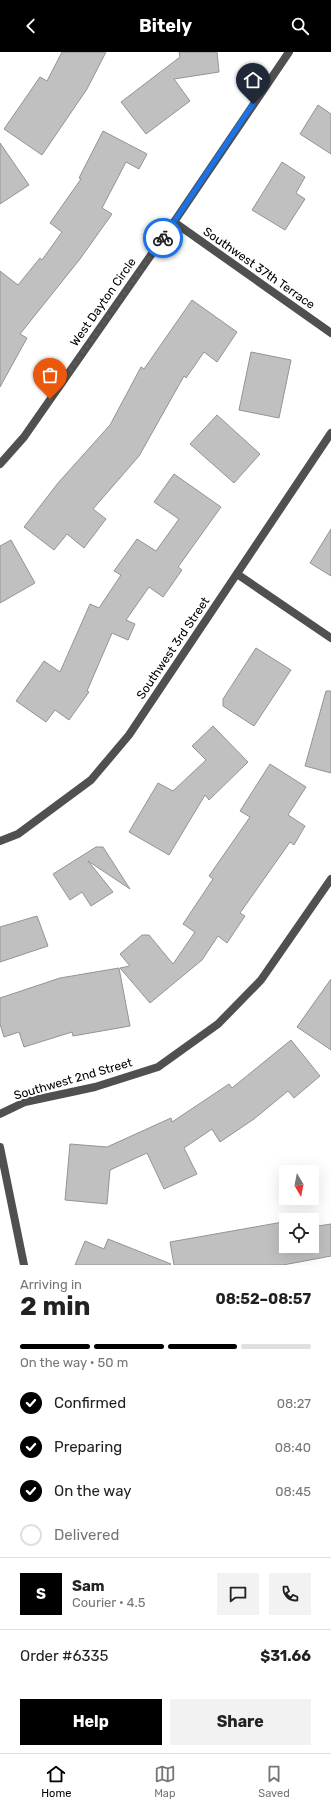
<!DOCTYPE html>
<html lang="en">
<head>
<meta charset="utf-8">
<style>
	:root { --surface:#fff; --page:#f2f2f2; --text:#222; --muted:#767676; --line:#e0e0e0; --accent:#000 }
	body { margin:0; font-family:Rubik,sans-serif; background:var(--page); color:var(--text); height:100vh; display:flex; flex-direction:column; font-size:15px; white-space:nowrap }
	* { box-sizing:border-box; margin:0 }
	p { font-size:13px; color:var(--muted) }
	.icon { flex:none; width:22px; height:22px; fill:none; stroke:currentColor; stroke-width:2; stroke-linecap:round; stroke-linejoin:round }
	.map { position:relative; height:1213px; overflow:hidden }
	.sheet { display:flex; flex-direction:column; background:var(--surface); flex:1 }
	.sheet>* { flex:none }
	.needle { width:26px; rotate:170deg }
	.tools { position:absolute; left:279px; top:1113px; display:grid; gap:8px }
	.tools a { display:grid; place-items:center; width:40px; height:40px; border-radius:0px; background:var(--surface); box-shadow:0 4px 16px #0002; font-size:20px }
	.pin { position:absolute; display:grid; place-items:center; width:34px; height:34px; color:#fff; margin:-41px -17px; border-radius:50% 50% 50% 0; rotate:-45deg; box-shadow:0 0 4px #0007 }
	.pin .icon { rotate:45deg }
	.courier { position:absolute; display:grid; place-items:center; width:40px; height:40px; margin:-20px; border:3px solid #1a73e8; border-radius:50%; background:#fff; color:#222; box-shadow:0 1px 5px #0007 }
	.headline em { font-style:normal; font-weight:700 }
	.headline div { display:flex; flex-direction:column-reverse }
	.headline { display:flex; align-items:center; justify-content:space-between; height:68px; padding:0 20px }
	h1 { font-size:26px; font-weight:700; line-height:30px }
	.bar { display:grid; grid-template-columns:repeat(4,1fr); gap:6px 4px; align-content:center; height:48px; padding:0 20px }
	.bar i { height:5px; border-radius:3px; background:var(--line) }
	.bar .selected { background:var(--accent) }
	.bar p { grid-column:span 4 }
	.line { display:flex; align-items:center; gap:10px; padding:0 20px; border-top:1px solid var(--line) }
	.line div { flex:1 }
	.round { display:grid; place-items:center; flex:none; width:42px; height:42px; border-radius:0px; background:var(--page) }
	ol { padding:0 20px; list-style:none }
	li { display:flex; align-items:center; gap:12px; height:44px }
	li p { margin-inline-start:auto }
	li .icon { padding:4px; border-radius:50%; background:var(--accent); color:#fff; stroke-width:4 }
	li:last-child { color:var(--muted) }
	li i { width:22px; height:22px; border:2px solid var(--line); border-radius:50% }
	.cta { display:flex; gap:8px; margin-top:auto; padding:8px 20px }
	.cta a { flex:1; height:46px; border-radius:0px; background:var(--accent); color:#fff; font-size:16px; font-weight:700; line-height:46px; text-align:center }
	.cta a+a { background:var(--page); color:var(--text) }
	header { display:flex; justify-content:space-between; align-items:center; height:52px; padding:0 20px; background:var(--accent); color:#fff; font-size:18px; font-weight:700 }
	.dock { display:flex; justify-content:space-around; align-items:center; height:56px; border-top:1px solid var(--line); background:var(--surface); font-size:11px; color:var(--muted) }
	.dock a { display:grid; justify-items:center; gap:2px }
	.dock .selected { color:var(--accent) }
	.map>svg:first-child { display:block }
	.building { fill:#c0c0c0; stroke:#949494 }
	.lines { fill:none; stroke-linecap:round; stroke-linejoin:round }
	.street { stroke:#505050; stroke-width:8 }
	.done { stroke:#595959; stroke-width:4; stroke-dasharray:0 7.2 }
	.route { stroke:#1a73e8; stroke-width:5 }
	.labels { text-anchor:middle; stroke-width:4; stroke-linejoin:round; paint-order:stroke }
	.street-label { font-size:12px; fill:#000; stroke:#fff }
</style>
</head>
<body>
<header><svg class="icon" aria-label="back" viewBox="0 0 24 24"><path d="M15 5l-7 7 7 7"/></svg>Bitely<svg class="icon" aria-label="search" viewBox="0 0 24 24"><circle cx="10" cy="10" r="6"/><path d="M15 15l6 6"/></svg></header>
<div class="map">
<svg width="331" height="1213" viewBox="0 0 331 1213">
	<rect width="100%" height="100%" fill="#fff"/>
	<g class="building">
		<path d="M 62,0 L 106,0 L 87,37 L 42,103 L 4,77 L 40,25 L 47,29 Z"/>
		<path d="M 179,0 L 217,0 L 219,20 L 174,27 L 190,49 L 146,82 L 121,50 L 180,5 Z"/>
		<path d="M 318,53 L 331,62 L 331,102 L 300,82 Z"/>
		<path d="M 103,79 L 147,102 L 139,117 L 126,110 L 102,156 L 112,162 L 80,207 L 20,282 L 27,286 L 0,335 L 0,219 L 18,233 L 40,206 L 42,208 L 62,180 L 50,171 L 81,127 L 79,126 Z"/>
		<path d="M 0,91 L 29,133 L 0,152 Z"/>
		<path d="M 282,110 L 305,125 L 296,141 L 305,147 L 285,178 L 252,158 Z"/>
		<path d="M 192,248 L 237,280 L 217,310 L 204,300 L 186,326 L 184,324 L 139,404 L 93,457 L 106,467 L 84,496 L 67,482 L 54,498 L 24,475 L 58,431 L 110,373 L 141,315 L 144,317 Z"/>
		<path d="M 251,300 L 291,308 L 279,366 L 239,358 Z"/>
		<path d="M 217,363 L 260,402 L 234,431 L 190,392 Z"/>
		<path d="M 174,422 L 221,455 L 178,515 L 182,518 L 163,545 L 149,535 L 126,568 L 135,572 L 128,588 L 112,581 L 87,639 L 89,640 L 69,668 L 55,658 L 46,670 L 16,649 L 44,609 L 60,620 L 90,552 L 99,556 L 121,523 L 114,519 L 137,487 L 156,499 L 179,467 L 154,450 Z"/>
		<path d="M 331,477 L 331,524 L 310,511 Z"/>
		<path d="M 11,488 L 35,531 L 0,551 L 0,494 Z"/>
		<path d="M 256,596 L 291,618 L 254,674 L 223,654 L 223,647 Z"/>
		<path d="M 326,639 L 331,639 L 331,721 L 305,714 Z"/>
		<path d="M 213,674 L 248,710 L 209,748 L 205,743 L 169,803 L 129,780 L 158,731 L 173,739 L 206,708 L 192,694 Z"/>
		<path d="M 270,712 L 306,735 L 288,763 L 305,774 L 294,793 L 290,790 L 240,861 L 245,864 L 227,891 L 218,884 L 202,908 L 150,951 L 120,916 L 130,914 L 120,902 L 142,883 L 149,883 L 173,912 L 195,880 L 183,872 L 213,827 L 209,824 L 250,765 L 240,759 Z"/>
		<path d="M 96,795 L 103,795 L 130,837 L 88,809 L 113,840 L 91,854 L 82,840 L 70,848 L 53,822 Z"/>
		<path d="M 37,864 L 48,894 L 0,910 L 0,875 Z"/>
		<path d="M 119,916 L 130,974 L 73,984 L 72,980 L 24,995 L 19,980 L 4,985 L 0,972 L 0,946 L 60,926 Z"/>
		<path d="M 331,927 L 331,998 L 297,975 Z"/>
		<path d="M 291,988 L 320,1024 L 294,1046 L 288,1039 L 254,1067 L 220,1090 L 212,1077 L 184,1096 L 197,1122 L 164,1137 L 147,1101 L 110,1118 L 107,1152 L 65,1148 L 70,1092 L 107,1095 L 171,1066 L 172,1070 L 229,1032 L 232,1036 Z"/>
		<path d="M 283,1170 L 286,1180 L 286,1194 L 312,1194 L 312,1175 L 331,1172 L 331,1204 L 283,1213 L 174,1213 L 170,1190 Z"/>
		<path d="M 108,1187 L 171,1212 L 170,1213 L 75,1213 L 85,1189 L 104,1197 Z"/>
	</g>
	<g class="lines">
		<g class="street">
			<path d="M 174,170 L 331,281"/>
			<path d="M 0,412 L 24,385 L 174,170 L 289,0"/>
			<path d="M 237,522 L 331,586"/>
			<path d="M 0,789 L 18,782 L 91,728 L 129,683 L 331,381"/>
			<path d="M 0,1062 L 25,1050 L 95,1035 L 158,1015 L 218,972 L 261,928 L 331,827"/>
			<path d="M 0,1095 L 24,1213"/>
		</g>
	</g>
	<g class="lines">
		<path class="done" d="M 50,347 L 163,186"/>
		<path class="route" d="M 163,186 L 253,52"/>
	</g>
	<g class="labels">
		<g class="street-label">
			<text transform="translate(259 216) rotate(35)" y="4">Southwest 37th Terrace</text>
			<text transform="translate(103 250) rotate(-55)" y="4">West Dayton Circle</text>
			<text transform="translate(173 596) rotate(-56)" y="4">Southwest 3rd Street</text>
			<text transform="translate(73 1027) rotate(-16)" y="4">Southwest 2nd Street</text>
		</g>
	</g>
</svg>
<div class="tools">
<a><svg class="needle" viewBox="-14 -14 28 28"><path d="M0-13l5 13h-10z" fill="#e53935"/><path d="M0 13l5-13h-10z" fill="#767676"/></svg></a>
<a><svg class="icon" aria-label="locate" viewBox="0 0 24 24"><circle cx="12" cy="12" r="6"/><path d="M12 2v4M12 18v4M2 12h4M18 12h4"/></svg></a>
</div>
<div class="pin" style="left:50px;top:347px;background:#ea580c"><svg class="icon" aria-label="bag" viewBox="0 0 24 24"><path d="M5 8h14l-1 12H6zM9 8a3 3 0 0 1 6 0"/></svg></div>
<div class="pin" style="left:253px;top:52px;background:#1f2937"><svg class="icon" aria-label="home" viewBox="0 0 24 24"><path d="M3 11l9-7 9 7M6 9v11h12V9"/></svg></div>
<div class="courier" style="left:163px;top:186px"><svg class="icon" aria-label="bike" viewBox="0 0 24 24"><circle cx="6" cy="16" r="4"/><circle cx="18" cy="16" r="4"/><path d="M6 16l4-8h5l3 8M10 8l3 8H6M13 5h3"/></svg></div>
</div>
<section class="sheet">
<div class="headline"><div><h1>2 min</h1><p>Arriving in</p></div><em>08:52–08:57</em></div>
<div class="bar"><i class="selected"></i><i class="selected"></i><i class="selected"></i><i></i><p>On the way · 50 m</p></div>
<ol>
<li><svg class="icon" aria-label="check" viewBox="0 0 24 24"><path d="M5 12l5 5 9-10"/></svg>Confirmed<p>08:27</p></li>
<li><svg class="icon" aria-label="check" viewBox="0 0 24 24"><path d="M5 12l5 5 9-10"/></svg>Preparing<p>08:40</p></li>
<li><svg class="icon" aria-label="check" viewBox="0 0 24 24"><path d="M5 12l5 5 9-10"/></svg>On the way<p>08:45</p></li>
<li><i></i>Delivered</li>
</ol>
<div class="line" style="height:72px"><b class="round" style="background:var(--accent);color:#fff">S</b><div><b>Sam</b><p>Courier · 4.5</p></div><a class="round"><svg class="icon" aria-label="chat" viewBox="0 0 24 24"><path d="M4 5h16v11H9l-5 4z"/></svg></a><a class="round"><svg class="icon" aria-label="phone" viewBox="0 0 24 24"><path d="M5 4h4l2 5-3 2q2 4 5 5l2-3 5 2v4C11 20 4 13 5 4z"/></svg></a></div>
<div class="line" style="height:52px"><div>Order #6335</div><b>$31.66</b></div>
<div class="cta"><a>Help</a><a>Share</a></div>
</section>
<nav class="dock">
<a class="selected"><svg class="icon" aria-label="home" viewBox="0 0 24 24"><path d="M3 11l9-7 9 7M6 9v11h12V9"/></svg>Home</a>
<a><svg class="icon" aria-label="map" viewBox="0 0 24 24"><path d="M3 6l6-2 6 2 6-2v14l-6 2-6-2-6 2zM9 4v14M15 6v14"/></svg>Map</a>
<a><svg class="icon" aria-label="saved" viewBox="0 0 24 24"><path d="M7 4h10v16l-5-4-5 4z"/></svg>Saved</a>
</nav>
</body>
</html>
